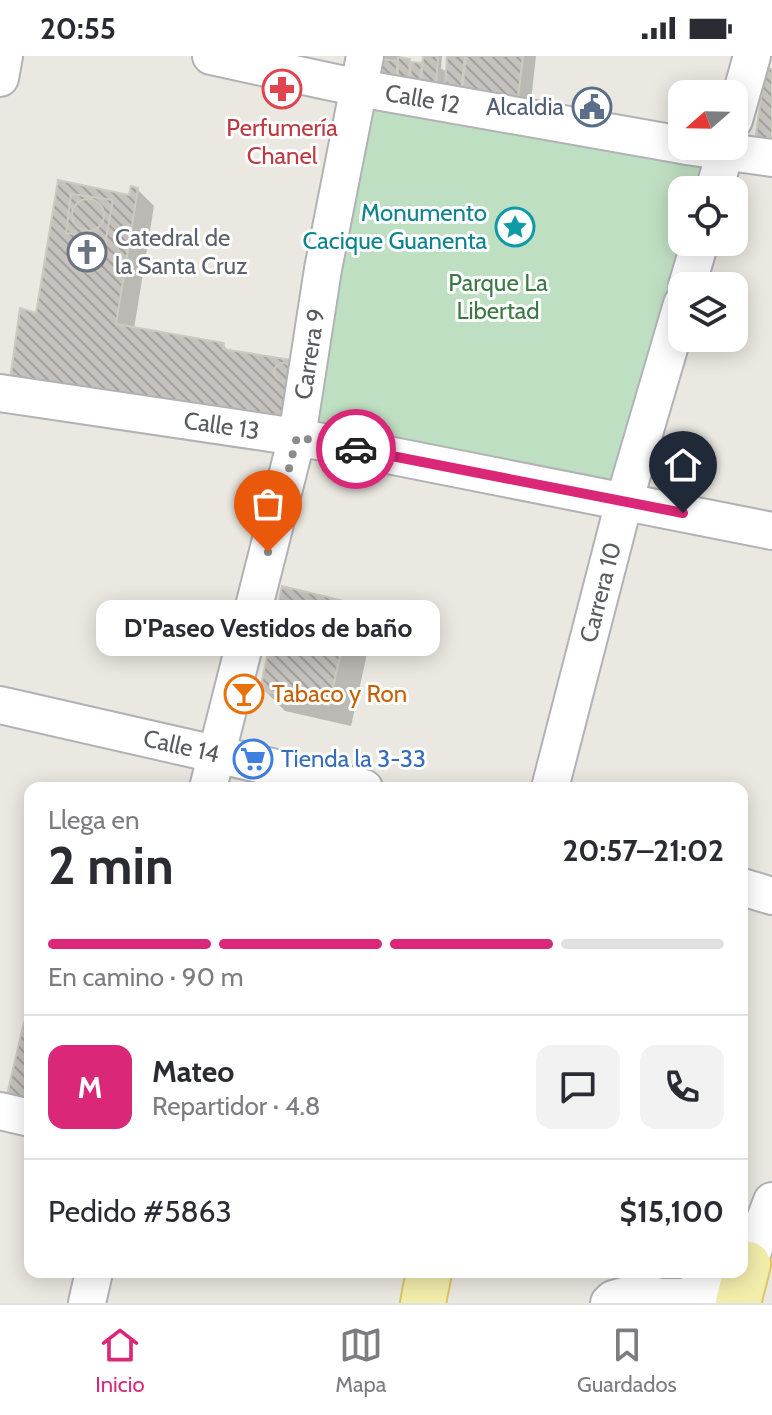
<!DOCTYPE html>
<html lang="es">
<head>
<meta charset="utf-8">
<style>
	:root { --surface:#fff; --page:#f2f2f3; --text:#2b2b33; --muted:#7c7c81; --line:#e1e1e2; --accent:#db2777 }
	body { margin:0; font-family:Cabin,sans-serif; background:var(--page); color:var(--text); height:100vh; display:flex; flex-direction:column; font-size:30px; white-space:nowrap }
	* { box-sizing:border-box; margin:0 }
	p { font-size:26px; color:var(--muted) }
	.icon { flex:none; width:44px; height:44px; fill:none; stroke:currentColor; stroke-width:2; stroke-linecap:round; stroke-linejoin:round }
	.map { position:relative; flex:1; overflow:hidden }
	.sheet { position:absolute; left:24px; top:726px; width:724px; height:496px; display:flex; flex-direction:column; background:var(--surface); border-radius:16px; box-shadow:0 4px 20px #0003 }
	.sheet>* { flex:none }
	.needle { width:52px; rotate:250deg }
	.tools { position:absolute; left:668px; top:24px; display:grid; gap:16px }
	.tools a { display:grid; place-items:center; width:80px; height:80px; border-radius:16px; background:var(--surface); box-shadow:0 4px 20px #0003; font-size:40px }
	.pin { position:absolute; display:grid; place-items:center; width:68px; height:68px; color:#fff; margin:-82px -34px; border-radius:50% 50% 50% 0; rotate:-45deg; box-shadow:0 0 8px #0007 }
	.pin .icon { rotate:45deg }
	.courier { position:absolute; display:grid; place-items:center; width:80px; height:80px; margin:-40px; border:6px solid #db2777; border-radius:50%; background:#fff; color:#222; box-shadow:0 2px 10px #0007 }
	.bubble { position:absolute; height:56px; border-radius:16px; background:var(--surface); box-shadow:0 4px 20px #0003; font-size:26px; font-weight:700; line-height:56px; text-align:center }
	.head em { font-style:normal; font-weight:700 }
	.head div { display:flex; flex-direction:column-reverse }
	.head { display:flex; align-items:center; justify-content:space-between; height:136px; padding:0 24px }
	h1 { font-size:52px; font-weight:700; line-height:60px }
	.bar { display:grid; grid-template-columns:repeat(4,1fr); gap:12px 8px; align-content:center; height:96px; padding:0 24px }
	.bar i { height:10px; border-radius:6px; background:var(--line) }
	.bar .selected { background:var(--accent) }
	.bar p { grid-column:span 4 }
	.line { display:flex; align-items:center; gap:20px; padding:0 24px; border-top:2px solid var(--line) }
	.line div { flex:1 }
	.round { display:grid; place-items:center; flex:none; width:84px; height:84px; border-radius:16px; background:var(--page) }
	.status { display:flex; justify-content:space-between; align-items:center; height:56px; padding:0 40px; background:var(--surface); direction:ltr }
	.status svg { height:22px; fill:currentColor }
	.tabs { display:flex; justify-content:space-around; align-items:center; height:112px; border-top:2px solid var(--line); background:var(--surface); font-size:22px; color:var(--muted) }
	.tabs a { display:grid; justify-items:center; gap:4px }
	.tabs .selected { color:var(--accent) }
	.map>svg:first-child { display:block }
	.park { fill:#bfdfc2 }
	.shadow { fill:#0003 }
	.building { fill:url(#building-back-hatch); stroke:#cdcabf; stroke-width:2 }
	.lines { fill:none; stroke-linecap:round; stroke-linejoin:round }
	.minor-casing { stroke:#b1b2b6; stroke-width:40 }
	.major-casing { stroke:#ddc566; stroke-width:48 }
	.minor { stroke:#fff; stroke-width:36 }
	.major { stroke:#f3edac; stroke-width:44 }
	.done { stroke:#8c8c8c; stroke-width:8; stroke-dasharray:0 14.4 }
	.route { stroke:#db2777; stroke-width:10 }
	.labels { text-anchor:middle; stroke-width:6; stroke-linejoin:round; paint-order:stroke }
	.street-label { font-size:24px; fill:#595b5f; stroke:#fff }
	.service-label { font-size:24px; fill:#4e5e75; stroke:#fff; text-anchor:end }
	.health-label { font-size:24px; fill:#be3a42; stroke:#fff }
	.culture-label { font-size:24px; fill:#0d838f; stroke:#fff; text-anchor:end }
	.worship-label { font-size:24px; fill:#5b616d; stroke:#fff; text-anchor:start }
	.park-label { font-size:24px; fill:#3d7945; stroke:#fff }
	.food-label { font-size:24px; fill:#c56008; stroke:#fff; text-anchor:start }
	.shop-label { font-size:24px; fill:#366cbe; stroke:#fff; text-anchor:start }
</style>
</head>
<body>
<div class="status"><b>20:55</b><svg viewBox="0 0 49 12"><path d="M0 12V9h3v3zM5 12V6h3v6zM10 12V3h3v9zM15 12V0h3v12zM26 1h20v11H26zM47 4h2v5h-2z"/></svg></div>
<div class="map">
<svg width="772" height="1247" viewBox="0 0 772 1247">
	<defs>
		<pattern id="building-back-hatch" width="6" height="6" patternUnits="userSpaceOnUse" patternTransform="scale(2)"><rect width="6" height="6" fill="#c5c2bd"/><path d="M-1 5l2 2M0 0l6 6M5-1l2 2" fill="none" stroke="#a3a19d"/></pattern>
	</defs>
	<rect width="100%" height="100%" fill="#eae8e0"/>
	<path class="park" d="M 366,46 L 708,107 L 700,134 L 682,134 L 682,186 L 685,186 L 612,441 L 307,377 Z"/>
	<g class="shadow">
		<path d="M 384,0 L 400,0 L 400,4 L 424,10 L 425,0 L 442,0 L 441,13 L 444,14 L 448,18 L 449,0 L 536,0 L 530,54 L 383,18 Z"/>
		<path d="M 137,133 L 154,150 L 134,273 L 223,289 L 230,296 L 38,260 Z"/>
		<path d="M 351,549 L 373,571 L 351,670 L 285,655 L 263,633 Z"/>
	</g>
	<g class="building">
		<path d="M 423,0 L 438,0 L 436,30 L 421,27 Z"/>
		<path d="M 447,0 L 465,0 L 461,34 L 445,32 Z"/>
		<path d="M 466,0 L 523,0 L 518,42 L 462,35 Z"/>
		<path d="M 398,1 L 410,3 L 409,24 L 398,22 Z"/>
		<path d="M 382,3 L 397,5 L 397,21 L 381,19 Z"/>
		<path d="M 411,6 L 422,7 L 420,27 L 410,25 Z"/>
		<path d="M 765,12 L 772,13 L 772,88 L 755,86 Z"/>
		<path d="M 58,124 L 129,139 L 131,130 L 138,132 L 116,268 L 224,287 L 223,293 L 298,305 L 286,373 L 9,331 L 20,252 L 36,257 Z"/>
		<path d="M 71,138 L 113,144 L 105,188 L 100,187 L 101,181 L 66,177 Z"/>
		<circle cx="88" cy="159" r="16"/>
		<circle cx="283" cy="316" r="9"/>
		<path d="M 282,530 L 352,547 L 329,649 L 260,634 Z"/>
		<path d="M 24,966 L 30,968 L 30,1049 L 6,1043 Z"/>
	</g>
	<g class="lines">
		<g class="minor-casing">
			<g id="minor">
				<path id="s1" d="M 211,0 L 359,32 L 682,89"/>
				<path d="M 0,22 L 4,0"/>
				<path d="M 734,64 L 752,0"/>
				<path d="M 686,90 L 772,102"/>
				<path d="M 714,134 L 727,90"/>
				<path d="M 687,230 L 700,186"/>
				<path id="s2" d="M 0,337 L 297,381 L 772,475"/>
				<path id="s3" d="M 0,649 L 364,732"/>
				<path id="s4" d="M 208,732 L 297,381 L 323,213 L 365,0"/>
				<path id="s5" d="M 550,732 L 624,446 L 682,248"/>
				<path d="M 742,831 L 772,840"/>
				<path d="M 0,1055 L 30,1062"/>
				<path d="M 742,1211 L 748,1208 L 772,1145"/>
				<path d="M 87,1247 L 94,1216"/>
				<path d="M 609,1247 L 613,1243 L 638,1236 L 661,1241 L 684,1241 L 714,1228 L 733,1216"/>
			</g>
		</g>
		<g class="major-casing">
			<g id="major">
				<path d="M 423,1247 L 429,1216"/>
				<path d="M 738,1247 L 748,1208"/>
			</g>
		</g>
		<use href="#minor" class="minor"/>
		<use href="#major" class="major"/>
	</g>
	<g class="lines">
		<path class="done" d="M 268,496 L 297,381 L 356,393"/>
		<path class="route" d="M 356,393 L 683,457"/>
	</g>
	<defs>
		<g id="pharmacy-ring" transform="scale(2)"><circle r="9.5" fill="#fff" stroke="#e0444e" stroke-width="1.5"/><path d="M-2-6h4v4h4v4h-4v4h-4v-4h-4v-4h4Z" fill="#e0444e"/></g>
		<g id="civic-ring" transform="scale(2)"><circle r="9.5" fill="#fff" stroke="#5c6f8a" stroke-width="1.5"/><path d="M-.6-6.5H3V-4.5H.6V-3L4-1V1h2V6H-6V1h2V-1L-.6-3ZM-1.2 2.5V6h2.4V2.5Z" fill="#5c6f8a"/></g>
		<g id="sight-ring" transform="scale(2)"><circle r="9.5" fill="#fff" stroke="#0f9aa8" stroke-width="1.5"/><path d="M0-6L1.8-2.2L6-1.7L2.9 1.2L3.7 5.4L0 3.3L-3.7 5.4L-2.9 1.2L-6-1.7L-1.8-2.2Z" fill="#0f9aa8"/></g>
		<g id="church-ring" transform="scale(2)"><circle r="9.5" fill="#fff" stroke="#6b7280" stroke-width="1.5"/><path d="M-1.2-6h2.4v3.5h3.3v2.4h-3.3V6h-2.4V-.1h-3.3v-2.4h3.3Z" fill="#6b7280"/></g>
		<g id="bar-ring" transform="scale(2)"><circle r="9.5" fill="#fff" stroke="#e8710a" stroke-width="1.5"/><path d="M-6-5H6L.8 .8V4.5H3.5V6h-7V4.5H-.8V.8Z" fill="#e8710a"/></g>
		<g id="supermarket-ring" transform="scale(2)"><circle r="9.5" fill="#fff" stroke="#3f7fe0" stroke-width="1.5"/><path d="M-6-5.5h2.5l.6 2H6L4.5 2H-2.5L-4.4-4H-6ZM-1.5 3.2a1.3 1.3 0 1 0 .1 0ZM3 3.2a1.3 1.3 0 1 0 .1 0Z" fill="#3f7fe0"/></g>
	</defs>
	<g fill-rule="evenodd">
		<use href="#pharmacy-ring" x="282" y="33"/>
		<use href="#civic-ring" x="592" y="51"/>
		<use href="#sight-ring" x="515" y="171"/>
		<use href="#church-ring" x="87" y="196"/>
		<use href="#bar-ring" x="244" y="638"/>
		<use href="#supermarket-ring" x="253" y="703"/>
	</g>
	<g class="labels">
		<g class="street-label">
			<text dy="8" stroke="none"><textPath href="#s1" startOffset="216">Calle 12</textPath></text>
			<text dy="8" stroke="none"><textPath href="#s4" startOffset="446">Carrera 9</textPath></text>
			<text dy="8" stroke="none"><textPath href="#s2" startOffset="224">Calle 13</textPath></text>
			<text dy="8" stroke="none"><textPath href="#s5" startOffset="202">Carrera 10</textPath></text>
			<text dy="8" stroke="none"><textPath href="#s3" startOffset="186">Calle 14</textPath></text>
		</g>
		<g class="service-label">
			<text x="564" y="59">Alcaldia</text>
		</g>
		<g class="health-label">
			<text x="282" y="80">Perfumería<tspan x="282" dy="28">Chanel</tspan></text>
		</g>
		<g class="culture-label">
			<text x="487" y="165">Monumento<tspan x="487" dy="28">Cacique Guanenta</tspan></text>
		</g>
		<g class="worship-label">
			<text x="115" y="190">Catedral de<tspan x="115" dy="28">la Santa Cruz</tspan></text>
		</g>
		<g class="park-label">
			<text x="498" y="235">Parque La<tspan x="498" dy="28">Libertad</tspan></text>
		</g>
		<g class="food-label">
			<text x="272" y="646">Tabaco y Ron</text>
		</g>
		<g class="shop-label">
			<text x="281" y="711">Tienda la 3-33</text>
		</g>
	</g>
</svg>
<div class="tools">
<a><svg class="needle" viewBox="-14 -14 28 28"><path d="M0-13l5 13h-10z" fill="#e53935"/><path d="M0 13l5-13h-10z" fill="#7c7c81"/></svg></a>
<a><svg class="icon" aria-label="locate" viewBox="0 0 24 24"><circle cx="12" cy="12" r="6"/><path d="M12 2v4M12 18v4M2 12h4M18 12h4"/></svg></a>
<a><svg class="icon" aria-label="layers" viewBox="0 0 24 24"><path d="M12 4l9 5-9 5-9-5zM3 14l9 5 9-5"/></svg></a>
</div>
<div class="pin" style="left:268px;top:496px;background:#ea580c"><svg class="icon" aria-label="bag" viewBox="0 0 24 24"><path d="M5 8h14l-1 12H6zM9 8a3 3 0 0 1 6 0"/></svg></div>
<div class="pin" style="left:683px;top:457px;background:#1f2937"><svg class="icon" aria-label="home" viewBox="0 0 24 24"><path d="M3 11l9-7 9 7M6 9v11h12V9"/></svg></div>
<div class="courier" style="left:356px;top:393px"><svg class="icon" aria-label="car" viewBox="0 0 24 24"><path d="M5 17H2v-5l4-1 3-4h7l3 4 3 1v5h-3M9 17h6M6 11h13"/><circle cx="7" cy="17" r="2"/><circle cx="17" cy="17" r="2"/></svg></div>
<div class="bubble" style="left:96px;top:544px;width:344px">D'Paseo Vestidos de baño</div>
<section class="sheet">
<div class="head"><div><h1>2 min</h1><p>Llega en</p></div><em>20:57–21:02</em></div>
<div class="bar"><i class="selected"></i><i class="selected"></i><i class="selected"></i><i></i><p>En camino · 90 m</p></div>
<div class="line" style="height:144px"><b class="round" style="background:var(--accent);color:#fff">M</b><div><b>Mateo</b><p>Repartidor · 4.8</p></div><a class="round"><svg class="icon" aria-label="chat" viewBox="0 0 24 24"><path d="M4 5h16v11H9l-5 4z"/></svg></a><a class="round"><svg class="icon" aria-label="phone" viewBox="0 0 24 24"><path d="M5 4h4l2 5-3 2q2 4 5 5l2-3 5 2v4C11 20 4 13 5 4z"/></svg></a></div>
<div class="line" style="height:104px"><div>Pedido #5863</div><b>$15,100</b></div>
</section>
</div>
<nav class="tabs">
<a class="selected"><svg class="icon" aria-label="home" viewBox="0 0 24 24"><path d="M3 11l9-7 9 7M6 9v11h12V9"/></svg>Inicio</a>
<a><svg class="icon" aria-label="map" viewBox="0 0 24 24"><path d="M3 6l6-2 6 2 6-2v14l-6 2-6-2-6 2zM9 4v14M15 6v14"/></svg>Mapa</a>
<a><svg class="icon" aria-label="saved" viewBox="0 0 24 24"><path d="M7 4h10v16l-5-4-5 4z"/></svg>Guardados</a>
</nav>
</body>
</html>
